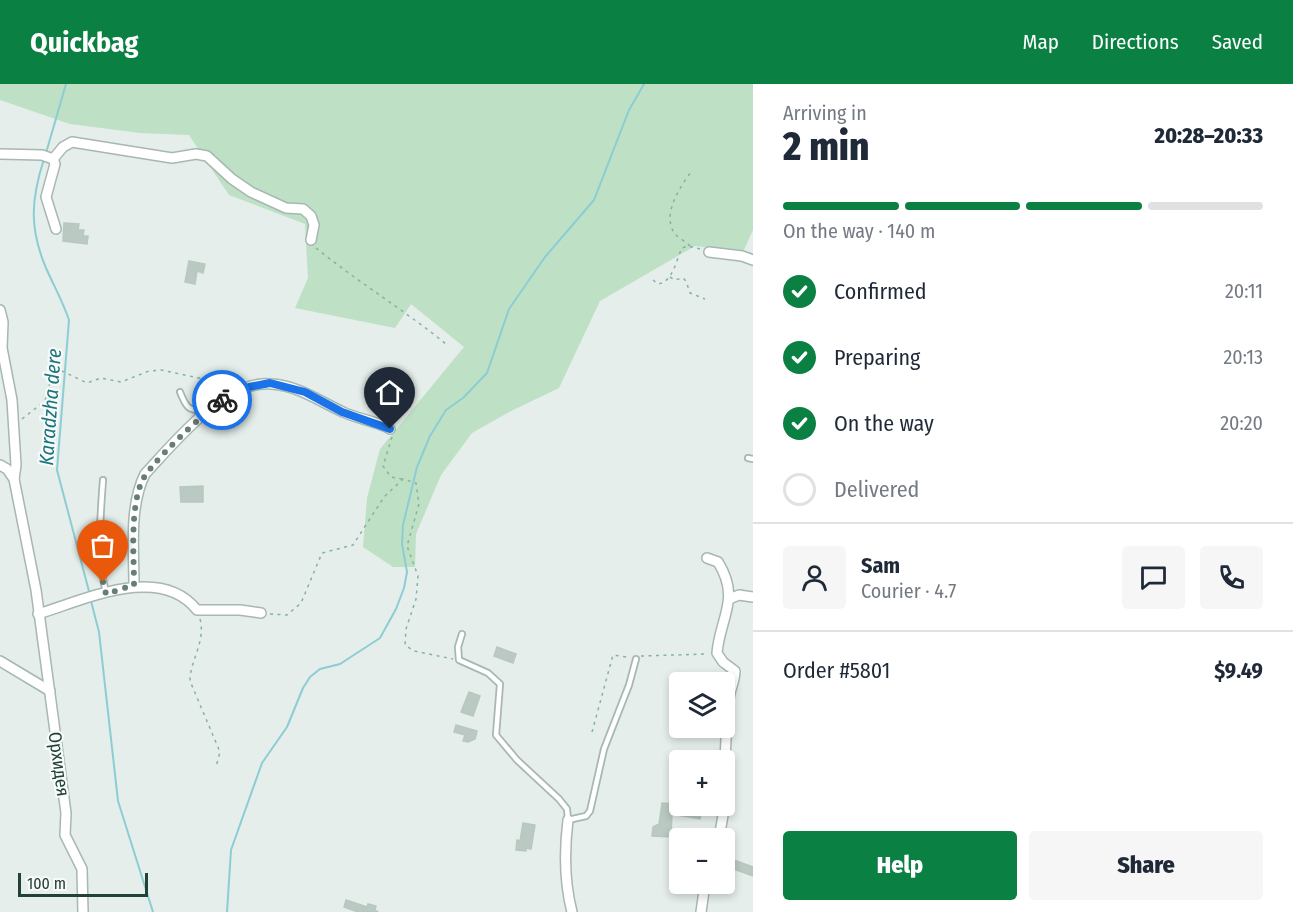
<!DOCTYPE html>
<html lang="en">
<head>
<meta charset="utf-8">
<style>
	:root { --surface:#fff; --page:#f6f6f7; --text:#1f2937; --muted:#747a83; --line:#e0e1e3; --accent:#0b8043 }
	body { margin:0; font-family:"Fira Sans Condensed",sans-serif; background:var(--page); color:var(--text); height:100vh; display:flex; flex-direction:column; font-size:22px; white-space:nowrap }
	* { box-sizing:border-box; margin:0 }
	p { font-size:20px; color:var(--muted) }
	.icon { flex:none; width:33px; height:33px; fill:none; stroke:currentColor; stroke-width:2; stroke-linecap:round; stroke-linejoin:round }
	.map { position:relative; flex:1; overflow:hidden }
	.side { display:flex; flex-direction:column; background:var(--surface); width:540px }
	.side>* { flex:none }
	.tools { position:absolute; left:669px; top:588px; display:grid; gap:12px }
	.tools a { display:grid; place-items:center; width:66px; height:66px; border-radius:6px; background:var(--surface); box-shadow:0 3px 9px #0003; font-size:30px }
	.scale { position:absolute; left:18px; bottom:15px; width:130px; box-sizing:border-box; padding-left:6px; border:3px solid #234137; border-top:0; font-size:16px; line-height:21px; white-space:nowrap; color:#234137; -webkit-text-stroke:4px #f6faf8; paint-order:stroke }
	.pin { position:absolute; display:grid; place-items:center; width:51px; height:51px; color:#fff; margin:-62px -26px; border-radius:50% 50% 50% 0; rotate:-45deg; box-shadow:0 0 6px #0007 }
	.pin .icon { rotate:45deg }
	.courier { position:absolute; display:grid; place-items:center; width:60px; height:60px; margin:-30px; border:4px solid #1a73e8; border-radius:50%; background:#fff; color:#222; box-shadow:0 2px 8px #0007 }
	.overview em { font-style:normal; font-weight:800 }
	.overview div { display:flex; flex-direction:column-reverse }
	.overview { display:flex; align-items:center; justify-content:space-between; height:102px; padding:0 30px }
	h1 { font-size:39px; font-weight:800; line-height:45px }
	.bar { display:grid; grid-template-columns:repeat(4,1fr); gap:9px 6px; align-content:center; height:72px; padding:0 30px }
	.bar i { height:8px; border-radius:4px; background:var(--line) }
	.bar .selected { background:var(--accent) }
	.bar p { grid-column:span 4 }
	.line { display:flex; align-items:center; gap:15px; padding:0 30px; border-top:2px solid var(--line) }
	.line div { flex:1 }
	.round { display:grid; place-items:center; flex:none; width:63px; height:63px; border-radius:6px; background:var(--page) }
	ol { padding:0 30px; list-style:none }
	li { display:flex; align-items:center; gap:18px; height:66px }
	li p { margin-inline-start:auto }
	li .icon { padding:6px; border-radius:50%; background:var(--accent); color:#fff; stroke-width:4 }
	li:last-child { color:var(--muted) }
	li i { width:33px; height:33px; border:3px solid var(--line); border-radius:50% }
	.cta { display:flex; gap:12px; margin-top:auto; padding:12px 30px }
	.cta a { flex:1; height:69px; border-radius:6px; background:var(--accent); color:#fff; font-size:24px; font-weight:800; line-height:69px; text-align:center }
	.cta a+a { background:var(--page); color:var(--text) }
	header { display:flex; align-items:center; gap:36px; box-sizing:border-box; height:84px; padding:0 30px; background:var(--accent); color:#fff }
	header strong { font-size:28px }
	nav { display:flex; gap:33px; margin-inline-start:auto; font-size:21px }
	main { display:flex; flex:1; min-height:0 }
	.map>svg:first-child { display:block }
	.green { fill:#bee0c5 }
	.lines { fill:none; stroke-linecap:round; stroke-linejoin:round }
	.stream { stroke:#8ccdd4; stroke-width:2 }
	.building { fill:#bac9c2; stroke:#b7c8c0; stroke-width:1.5 }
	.service-casing { stroke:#a7b7b1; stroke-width:8 }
	.minor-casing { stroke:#a7b7b1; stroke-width:12 }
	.path { stroke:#85b2a2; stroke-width:1.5; stroke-dasharray:3 4.5; stroke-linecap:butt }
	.service { stroke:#fff; stroke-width:4.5 }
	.minor { stroke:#fff; stroke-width:9 }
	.done { stroke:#677e76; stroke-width:6; stroke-dasharray:0 10.8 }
	.route { stroke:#1a73e8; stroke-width:8 }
	.labels { text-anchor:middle; stroke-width:4.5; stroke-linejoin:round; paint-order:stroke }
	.street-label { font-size:18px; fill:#234137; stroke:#f6faf8 }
	.water-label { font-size:20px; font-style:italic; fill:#1b737f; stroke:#f6faf8 }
</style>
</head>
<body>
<header>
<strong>Quickbag</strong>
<nav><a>Map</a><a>Directions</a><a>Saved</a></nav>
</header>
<main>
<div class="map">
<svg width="753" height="828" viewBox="0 0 753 828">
	<rect width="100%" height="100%" fill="#e5eeea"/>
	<path class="green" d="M 0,0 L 753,0 L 753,146 L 743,168 L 695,162 L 600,217 L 559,304 L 509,328 L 472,349 L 441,391 L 416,450 L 415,483 L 393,483 L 363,463 L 367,414 L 380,365 L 464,263 L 411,220 L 395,244 L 295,224 L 308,194 L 305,140 L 229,111 L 189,51 L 140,49 L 70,40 L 0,16 Z"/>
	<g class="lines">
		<g class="stream">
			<path d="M 46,69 L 66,0"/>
			<path d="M 44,75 C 31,115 29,144 46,184 C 54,202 63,218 69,236 L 57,386 L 90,511"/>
			<path d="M 91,517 L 99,548 L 118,717 L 153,828"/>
			<path d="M 227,828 L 231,766 L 262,679 L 287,643 L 303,604 L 310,593 L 320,585 L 340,580 L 380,554 L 396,525 L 404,504 L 407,488 L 402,460 L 403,441 L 417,383 L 430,352 L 446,326 L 463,314 L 487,289 L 509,225 L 545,173 L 594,116 L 629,26 L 644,0"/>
		</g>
	</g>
	<g class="building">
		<path d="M 64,139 L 79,140 L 78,146 L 84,146 L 83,152 L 88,152 L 87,160 L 63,157 Z"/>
		<path d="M 189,177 L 205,180 L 203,189 L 197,187 L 195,200 L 185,198 Z"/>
		<path d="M 203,402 L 203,418 L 181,418 L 180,403 Z"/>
		<path d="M 497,563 L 516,570 L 513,579 L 494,572 Z"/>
		<path d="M 469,608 L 480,612 L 473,632 L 461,628 Z"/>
		<path d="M 456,641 L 477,647 L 475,655 L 468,658 L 463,657 L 465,651 L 454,648 Z"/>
		<path d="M 662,719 L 703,722 L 700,735 L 672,730 L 671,753 L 652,752 L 653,743 L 659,740 Z"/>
		<path d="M 523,739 L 535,741 L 531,765 L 526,764 L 526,767 L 516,766 L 517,756 L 520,757 Z"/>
		<path d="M 734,776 L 753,783 L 753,792 L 731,784 Z"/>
		<path d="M 346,816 L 367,823 L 368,820 L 376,822 L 375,826 L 378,828 L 358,828 L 344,823 Z"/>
	</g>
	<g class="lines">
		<g class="service-casing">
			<g id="service">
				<path d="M 180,308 C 186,323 188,327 205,327"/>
				<path d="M 748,374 L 753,375"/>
				<path d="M 103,396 C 100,435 97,472 106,509"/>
				<path d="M 462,550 L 458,563 L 459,576 L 488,589 L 500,600 L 496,651 L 517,676 L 559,715 L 567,725 L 568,736 L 586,732 L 590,727 L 604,665 L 629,601 L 636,575"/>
			</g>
		</g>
		<g class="minor-casing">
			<g id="minor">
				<path d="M 0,70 L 42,71 L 53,75 L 55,80 L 46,113 L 56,145"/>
				<path d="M 53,75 L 63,63 L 72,58 L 172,74 L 196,70 L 207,72 L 232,95 L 251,108 L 286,124 L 303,125 L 311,132 L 314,141 L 311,156"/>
				<path d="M 709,168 L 742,172 L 753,176"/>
				<path d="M 0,226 L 3,238 L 2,264 L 12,316 L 16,381 L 14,395"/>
				<path d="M 0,381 L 7,385 L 14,395 L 36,506 L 66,729 L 65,751 L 82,785 L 83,828"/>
				<path d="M 707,474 L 718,478 C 741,515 720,533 717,569 L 723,578 L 735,587 C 735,597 730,605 729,615 C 726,644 725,673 724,702"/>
				<path d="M 134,501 C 134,466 129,422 145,390 C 174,359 225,295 272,300 C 299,302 319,317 343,328 C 355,334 382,339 390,345"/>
				<path d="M 729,515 L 739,511 L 753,513"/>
				<path d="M 38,530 C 84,516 160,479 197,526 L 240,526 L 261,529"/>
				<path d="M 0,577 L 50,607"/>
				<path d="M 568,736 C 564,768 564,797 572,828"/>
				<path d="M 719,754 L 725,720 L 724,704"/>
				<path d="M 701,828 L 705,800"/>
			</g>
		</g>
		<g class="path">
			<path d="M 690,162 C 686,158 679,154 675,150 C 661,131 680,103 691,88"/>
			<path d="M 316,164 C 358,198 404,226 446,260"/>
			<path d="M 670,193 L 675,196 L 683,194 L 686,197 L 690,209 L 705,215"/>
			<path d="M 653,196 L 658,200 C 673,198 676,176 682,164 L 688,162 L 700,165"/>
			<path d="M 22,335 L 45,317 L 52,291 L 60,286 L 87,299 L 101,294 L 121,298 L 149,287 L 161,286 L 213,297 L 233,298"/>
			<path d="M 392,353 L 383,382 L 391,393 L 402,395"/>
			<path d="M 270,530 L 287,531 L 301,519 L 322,469 L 353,461 L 384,413 L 403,395 L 416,399 L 419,420 L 407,462 L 418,492 L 416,515 L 406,545 L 405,561 L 414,567 L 453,575"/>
			<path d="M 200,535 C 206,558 190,576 190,597 L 220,668 L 216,683"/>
			<path d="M 641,572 L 708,570"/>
			<path d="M 592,648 L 613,571 L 626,573 L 629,576"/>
		</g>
		<use href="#service" class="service"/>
		<use href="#minor" class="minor"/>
	</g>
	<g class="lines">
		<path class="done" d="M 103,498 L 106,510 L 134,501 C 134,471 130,429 141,399 C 148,381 204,329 222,316"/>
		<path class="route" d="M 222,316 L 249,303 L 270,299 L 305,308 L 342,328 L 390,345"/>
	</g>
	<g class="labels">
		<g class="street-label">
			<text transform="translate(59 680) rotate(82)" y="6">Орхидея</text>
		</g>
		<g class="water-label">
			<text transform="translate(50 323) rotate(-86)" y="7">Karadzha dere</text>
		</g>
	</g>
</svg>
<div class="tools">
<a><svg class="icon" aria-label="layers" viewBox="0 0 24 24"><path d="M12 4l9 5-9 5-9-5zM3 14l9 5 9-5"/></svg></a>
<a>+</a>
<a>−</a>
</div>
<div class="scale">100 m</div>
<div class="pin" style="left:103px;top:498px;background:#ea580c"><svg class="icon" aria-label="bag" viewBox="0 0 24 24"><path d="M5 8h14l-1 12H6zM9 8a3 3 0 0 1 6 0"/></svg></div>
<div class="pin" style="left:390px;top:345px;background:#1f2937"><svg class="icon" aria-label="home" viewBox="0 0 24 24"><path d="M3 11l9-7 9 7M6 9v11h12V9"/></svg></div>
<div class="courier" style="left:222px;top:316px"><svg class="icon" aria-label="bike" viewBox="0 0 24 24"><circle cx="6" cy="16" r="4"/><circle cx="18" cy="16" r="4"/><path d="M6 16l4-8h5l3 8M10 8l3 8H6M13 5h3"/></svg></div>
</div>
<section class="side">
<div class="overview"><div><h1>2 min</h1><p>Arriving in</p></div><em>20:28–20:33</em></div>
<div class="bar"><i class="selected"></i><i class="selected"></i><i class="selected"></i><i></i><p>On the way · 140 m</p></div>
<ol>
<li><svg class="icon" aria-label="check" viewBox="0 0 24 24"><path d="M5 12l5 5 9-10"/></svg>Confirmed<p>20:11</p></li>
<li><svg class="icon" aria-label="check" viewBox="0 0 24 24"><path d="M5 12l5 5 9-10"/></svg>Preparing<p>20:13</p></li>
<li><svg class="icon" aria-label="check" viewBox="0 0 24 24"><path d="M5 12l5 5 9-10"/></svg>On the way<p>20:20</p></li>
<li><i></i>Delivered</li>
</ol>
<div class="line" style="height:108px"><a class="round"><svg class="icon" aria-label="person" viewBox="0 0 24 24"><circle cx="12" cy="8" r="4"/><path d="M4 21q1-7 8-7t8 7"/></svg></a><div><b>Sam</b><p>Courier · 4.7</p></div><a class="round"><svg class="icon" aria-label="chat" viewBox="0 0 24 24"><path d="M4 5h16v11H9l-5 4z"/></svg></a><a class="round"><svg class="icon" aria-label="phone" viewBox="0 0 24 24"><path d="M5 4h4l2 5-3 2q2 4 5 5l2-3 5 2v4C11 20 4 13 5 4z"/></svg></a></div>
<div class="line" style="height:78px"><div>Order #5801</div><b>$9.49</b></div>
<div class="cta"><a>Help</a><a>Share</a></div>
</section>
</main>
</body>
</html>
